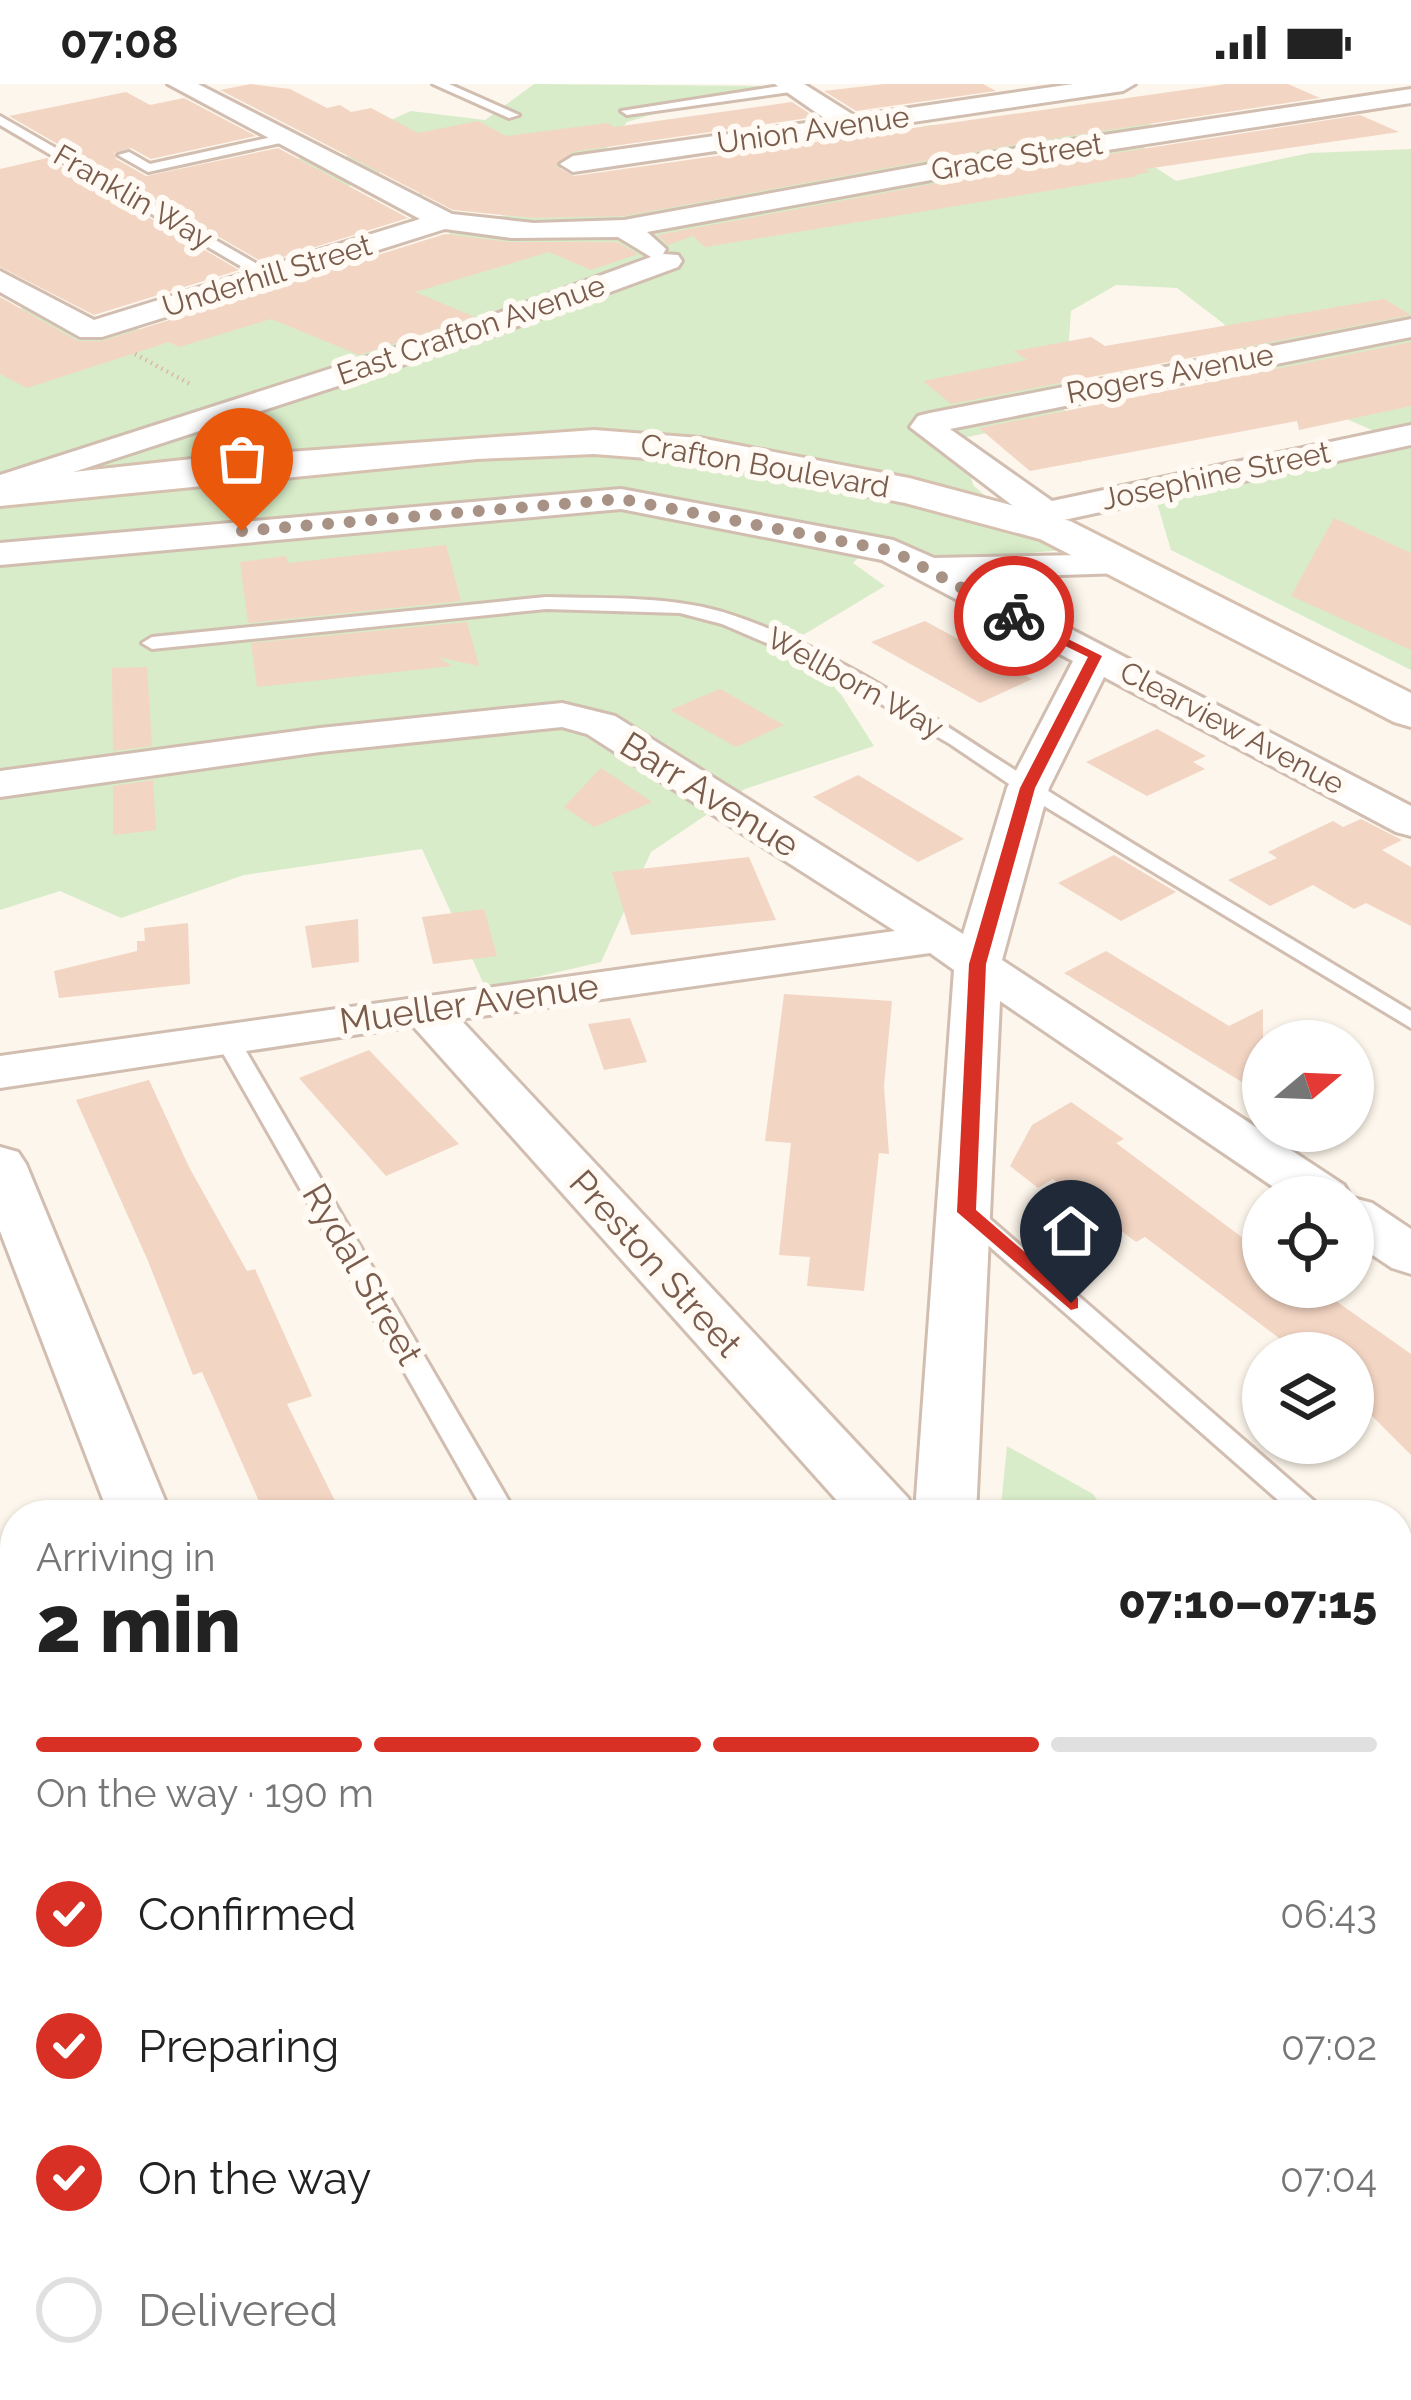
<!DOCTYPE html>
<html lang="en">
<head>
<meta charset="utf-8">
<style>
	:root { --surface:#fff; --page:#f6f6f6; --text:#222; --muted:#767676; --line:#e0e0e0; --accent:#d93025 }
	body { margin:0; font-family:Raleway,sans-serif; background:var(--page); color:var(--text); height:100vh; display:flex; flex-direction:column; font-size:45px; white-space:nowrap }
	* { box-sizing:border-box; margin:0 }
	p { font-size:39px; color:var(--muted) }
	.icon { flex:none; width:66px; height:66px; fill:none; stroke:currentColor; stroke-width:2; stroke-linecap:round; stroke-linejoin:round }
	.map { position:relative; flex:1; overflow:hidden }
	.details { position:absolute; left:0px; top:1416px; width:1413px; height:900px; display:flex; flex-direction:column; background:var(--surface); border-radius:48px 48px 0 0; box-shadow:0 3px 9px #0004 }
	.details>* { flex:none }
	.needle { width:78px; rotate:71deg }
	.buttons { position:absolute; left:1242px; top:936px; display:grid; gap:24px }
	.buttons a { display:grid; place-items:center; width:132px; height:132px; border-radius:50%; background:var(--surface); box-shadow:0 3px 9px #0004; font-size:60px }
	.pin { position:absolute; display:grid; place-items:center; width:102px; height:102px; color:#fff; margin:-123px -51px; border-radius:50% 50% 50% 0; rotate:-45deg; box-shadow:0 0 12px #0007 }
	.pin .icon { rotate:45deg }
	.courier { position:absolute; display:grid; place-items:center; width:120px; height:120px; margin:-60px; border:9px solid #d93025; border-radius:50%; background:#fff; color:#222; box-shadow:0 3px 15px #0007 }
	.headline em { font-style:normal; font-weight:800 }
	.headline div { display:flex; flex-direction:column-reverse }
	.headline { display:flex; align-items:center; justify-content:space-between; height:204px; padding:0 36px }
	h1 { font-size:78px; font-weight:800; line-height:90px }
	.bar { display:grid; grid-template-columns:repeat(4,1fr); gap:18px 12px; align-content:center; height:144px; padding:0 36px }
	.bar i { height:15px; border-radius:9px; background:var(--line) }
	.bar .active { background:var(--accent) }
	.bar p { grid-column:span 4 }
	ol { padding:0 36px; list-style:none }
	li { display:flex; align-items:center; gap:36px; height:132px }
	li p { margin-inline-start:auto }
	li .icon { padding:12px; border-radius:50%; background:var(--accent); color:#fff; stroke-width:4 }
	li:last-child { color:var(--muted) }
	li i { width:66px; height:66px; border:6px solid var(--line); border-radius:50% }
	.status { display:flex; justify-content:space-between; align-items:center; height:84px; padding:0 60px; background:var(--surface); direction:ltr }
	.status svg { height:33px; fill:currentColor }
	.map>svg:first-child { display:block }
	.green { fill:#d8ecc9 }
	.building { fill:#f3d5c3 }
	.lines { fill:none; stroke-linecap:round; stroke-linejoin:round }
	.lane-casing { stroke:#d1beb0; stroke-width:6 }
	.street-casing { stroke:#d1beb0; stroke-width:6 }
	.secondary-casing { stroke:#d6c0b0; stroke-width:6 }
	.path-far1 { stroke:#d9b8a5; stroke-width:4.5; stroke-dasharray:1.5 4.5; stroke-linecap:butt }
	.path { stroke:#d9b8a5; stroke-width:8; stroke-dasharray:3 9; stroke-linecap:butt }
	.lane { fill:#fff; fill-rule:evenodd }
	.street { fill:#fff; fill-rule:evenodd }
	.secondary { fill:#fff; fill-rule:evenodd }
	.route { fill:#d93025 }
	.done { stroke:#a89285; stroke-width:12; stroke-dasharray:0 21.6 }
	.labels { text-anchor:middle; stroke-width:12; stroke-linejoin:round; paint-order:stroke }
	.far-street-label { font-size:30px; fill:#7a5c4d; stroke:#fffaf3 }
	.street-label { font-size:36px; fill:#7a5c4d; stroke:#fffaf3 }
</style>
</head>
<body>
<div class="status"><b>07:08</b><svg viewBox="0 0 49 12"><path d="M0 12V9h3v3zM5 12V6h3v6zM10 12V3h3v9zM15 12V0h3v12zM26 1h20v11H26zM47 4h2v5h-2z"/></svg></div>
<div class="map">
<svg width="1411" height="2316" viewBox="0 0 1411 2316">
	<rect width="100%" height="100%" fill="#fdf6ec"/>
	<g class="green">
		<path d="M 534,0 L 771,2 L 722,10 L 627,38 L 594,81 C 533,83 478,110 418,111 L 421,106 L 383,87 L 332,109 L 267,76 L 391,70 L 373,44 L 411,27 L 485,36 Z"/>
		<path d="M 1146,37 L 1155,43 L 1140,73 L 1176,97 L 1310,69 L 1411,65 L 1411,586 L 1171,466 L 1151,399 L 1381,350 L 1252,294 L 1224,240 L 1177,204 L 1116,201 L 1071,227 L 1064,324 L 1081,379 L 1007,345 L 962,354 L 973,401 L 1026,448 L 1062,466 L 962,475 L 991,517 L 880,452 L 853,479 L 885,502 L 803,551 L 874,662 L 745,705 L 651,768 L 601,878 L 486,905 L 422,765 L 244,791 L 121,834 L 60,807 L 0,826 L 0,226 L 23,224 L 183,253 L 397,179 L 477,134 L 599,123 L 760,79 L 930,41 Z"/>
		<path d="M 1007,1362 L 1093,1410 L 1107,1431 L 1000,1431 Z"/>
	</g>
	<g class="building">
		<path d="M 251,0 L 290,5 L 327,24 L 340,21 L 351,28 L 371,24 L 418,49 L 478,37 L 506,52 L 608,39 L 614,43 L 792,18 L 815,33 L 572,68 L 556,82 L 574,92 L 1226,0 L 1288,0 L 1320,14 L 1023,59 L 624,132 L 534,134 L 453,126 L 220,6 Z"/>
		<path d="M 884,0 L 983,0 L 996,7 L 856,27 L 824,7 Z"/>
		<path d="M 126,8 L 150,21 L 184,14 L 256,52 L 151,75 L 131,64 L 114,69 L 116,75 L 146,92 L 278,64 L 408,134 L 264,179 L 9,32 Z"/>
		<path d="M 1360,31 L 1399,48 L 1145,85 L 1150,88 L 1134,91 L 1138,92 L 705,163 L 693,152 L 668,161 L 657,151 L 1025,83 Z"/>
		<path d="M 47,74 L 239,186 L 94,231 L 0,183 L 0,85 Z"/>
		<path d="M 445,150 L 510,158 L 617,158 L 638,170 L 591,186 L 549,168 L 415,208 L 475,233 L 359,271 L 271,235 L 179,263 L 169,258 L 27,304 L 0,290 L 0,213 L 78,257 L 102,257 Z"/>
		<path d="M 1384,215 L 1411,231 L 951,320 L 923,297 L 1027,276 L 1014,267 L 1091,253 L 1105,262 Z"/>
		<path d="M 1411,258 L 1411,322 L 1299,346 L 1297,337 L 1030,387 L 979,344 Z"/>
		<path d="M 1334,434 L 1411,469 L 1411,566 L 1291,512 Z"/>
		<path d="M 446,461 L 461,517 L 248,539 L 240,478 L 286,472 L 288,479 Z"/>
		<path d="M 925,537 L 1032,595 L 980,619 L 871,558 Z"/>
		<path d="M 467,538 L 479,582 L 438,573 L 452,582 L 257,603 L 251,559 Z"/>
		<path d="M 147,583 L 152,662 L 113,667 L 112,584 Z"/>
		<path d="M 720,605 L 784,641 L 736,663 L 670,626 Z"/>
		<path d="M 1157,645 L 1206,672 L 1193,678 L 1205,685 L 1147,712 L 1086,678 Z"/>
		<path d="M 601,684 L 652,718 L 594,743 L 564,723 Z"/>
		<path d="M 858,691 L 964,755 L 918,778 L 813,713 Z"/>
		<path d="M 153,696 L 156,746 L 113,751 L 113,702 Z"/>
		<path d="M 1361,735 L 1402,756 L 1382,766 L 1411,783 L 1411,842 L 1366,819 L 1354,825 L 1313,801 L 1270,822 L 1228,796 L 1277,774 L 1268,768 L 1333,737 L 1343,743 Z"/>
		<path d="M 1114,771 L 1176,808 L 1121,837 L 1058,799 Z"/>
		<path d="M 749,773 L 776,836 L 631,851 L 612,788 Z"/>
		<path d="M 484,825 L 497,872 L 433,880 L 422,833 Z"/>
		<path d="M 358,835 L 359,878 L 312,884 L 305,842 Z"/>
		<path d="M 188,839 L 190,900 L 59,914 L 54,887 L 137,867 L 137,857 L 145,857 L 144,844 Z"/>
		<path d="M 1106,867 L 1229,942 L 1263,925 L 1263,1011 L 1064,889 Z"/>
		<path d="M 784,910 L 892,917 L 884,1002 L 889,1070 L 879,1069 L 864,1207 L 807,1202 L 810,1173 L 779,1171 L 791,1059 L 765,1057 Z"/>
		<path d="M 630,934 L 647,978 L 604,986 L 588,940 Z"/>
		<path d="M 369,966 L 459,1060 L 386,1092 L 299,994 Z"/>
		<path d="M 149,996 L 189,1083 L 247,1187 L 255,1185 L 312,1312 L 287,1320 L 342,1431 L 265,1431 L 202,1288 L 193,1291 L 148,1177 L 76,1016 Z"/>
		<path d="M 1071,1018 L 1124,1055 L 1116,1059 L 1263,1169 L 1263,1203 L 1316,1203 L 1411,1270 L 1411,1371 L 1353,1313 L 1353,1269 L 1299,1269 L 1145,1153 L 1136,1158 L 1053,1095 L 1038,1104 L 1010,1082 L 1032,1041 Z"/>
	</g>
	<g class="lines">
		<g class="lane-casing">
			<g id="lane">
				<path d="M 433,0 L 449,0 L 519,31 L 509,34 Z"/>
				<path d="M 793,0 L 797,7 L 627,31 L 621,27 Z"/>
				<path d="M 0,32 L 271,188 L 273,191 L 261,194 L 0,41 Z"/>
				<path d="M 281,51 L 285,58 L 148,88 L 118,71 L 129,68 L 150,80 Z"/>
				<path d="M 546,513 C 609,515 675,511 735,532 C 844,569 941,640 1037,700 C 1160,778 1286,851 1411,927 L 1411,944 L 1021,708 L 950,660 L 804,575 L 722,540 L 680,529 L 546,525 L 152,565 L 142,559 L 152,553 Z"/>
				<path d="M 224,943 L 236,950 L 517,1431 L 486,1431 L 212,950 Z"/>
				<path d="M 966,1119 L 975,1122 L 1330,1431 L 1295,1431 L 957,1134 L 953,1128 L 957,1122 Z"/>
				<path d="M 1398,1490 L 1411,1496 L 1411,1528 L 1398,1522 Z"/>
				<path d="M 984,2301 L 1028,2301 L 1034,2316 L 990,2316 Z"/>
			</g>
		</g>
		<g class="street-casing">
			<g id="street">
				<path d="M 168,0 L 198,0 L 452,130 L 534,139 L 624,136 L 1024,63 L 1411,5 L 1411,19 L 1024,79 L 647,148 L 666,165 L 663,170 L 678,171 L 682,177 L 678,183 L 482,255 L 0,412 L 0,391 L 460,243 L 651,173 L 618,153 L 511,154 L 445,145 L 102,253 L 80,253 L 0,208 L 0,187 L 94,236 L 420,135 Z"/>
				<path d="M 775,0 L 804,0 L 855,32 L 1073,0 L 1135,0 L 1123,7 L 573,88 L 560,80 L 573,72 L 827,36 Z"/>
				<path d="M 1411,235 L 1411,253 L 950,345 L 1052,417 L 1411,341 L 1411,361 L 1022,445 L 1010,441 L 1004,434 L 1017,425 L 910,343 L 918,332 L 930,329 Z"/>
				<path d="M 621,405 L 893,456 L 934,474 L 1135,470 L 1140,478 L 1135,486 L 1122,489 L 973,494 L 1411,722 L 1411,752 L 1396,748 L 1104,593 L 1049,704 L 1002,876 L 1344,1101 L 1351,1113 L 1288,1113 L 1000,917 L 976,1431 L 850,1431 L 413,942 L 0,1004 L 0,972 L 895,847 L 587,650 L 562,643 L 320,668 L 0,713 L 0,687 L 320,644 L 562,619 L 615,632 L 963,850 L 1007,704 L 1073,577 L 882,476 L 621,425 L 0,481 L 0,459 ZM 930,869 L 954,886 L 915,1428 L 908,1414 L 460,935 Z"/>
				<path d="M 0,1063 L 18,1068 L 26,1080 L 171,1431 L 109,1431 L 0,1147 Z"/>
				<path d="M 1353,1114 L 1372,1119 L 1411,1145 L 1411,1190 L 1392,1184 L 1353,1158 Z"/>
				<path d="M 1398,2084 L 1411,2090 L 1411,2181 L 1398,2175 Z"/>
				<path d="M 444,2301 L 528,2301 L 534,2316 L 450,2316 Z"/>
			</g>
		</g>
		<g class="secondary-casing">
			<path id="secondary" d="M 594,346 L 700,354 L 909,394 L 1070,437 L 1411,609 L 1411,643 L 1394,638 L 1040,455 L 905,419 L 700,378 L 594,370 L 477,375 L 0,422 L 0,396 L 192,375 Z"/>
		</g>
		<path class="path-far1" d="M 135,270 L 190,300"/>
		<path class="path" d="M 1008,1431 L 1008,1420 L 1063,1431"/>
		<use href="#lane" class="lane"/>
		<use href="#street" class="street"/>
		<use href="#secondary" class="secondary"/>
	</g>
	<path class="route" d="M 1014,528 L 1102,572 L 1035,704 L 986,880 L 976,1126 L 1078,1214 L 1078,1224 L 1071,1226 L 957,1128 L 969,880 L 1020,704 L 1088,573 L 1010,535 Z"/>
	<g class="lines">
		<path class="done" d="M 242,447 L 621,415 L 893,467 L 1014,532"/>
	</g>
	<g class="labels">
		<g class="far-street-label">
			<text transform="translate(813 46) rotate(-8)" y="10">Union Avenue</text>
			<text transform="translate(1017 73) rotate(-9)" y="10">Grace Street</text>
			<text transform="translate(133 113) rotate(30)" y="10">Franklin Way</text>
			<text transform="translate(267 192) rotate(-17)" y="10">Underhill Street</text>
			<text transform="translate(471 246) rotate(-19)" y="10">East Crafton Avenue</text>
			<text transform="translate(1170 290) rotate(-11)" y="10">Rogers Avenue</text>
			<text transform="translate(765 382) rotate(10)" y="10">Crafton Boulevard</text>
			<text transform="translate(1216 392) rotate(-12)" y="10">Josephine Street</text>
			<text transform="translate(855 599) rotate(29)" y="10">Wellborn Way</text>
			<text transform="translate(1232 644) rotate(28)" y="10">Clearview Avenue</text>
		</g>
		<g class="street-label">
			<text transform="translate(710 710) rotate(32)" y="13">Barr Avenue</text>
			<text transform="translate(469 919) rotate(-8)" y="13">Mueller Avenue</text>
			<text transform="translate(656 1179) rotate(48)" y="13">Preston Street</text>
			<text transform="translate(363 1190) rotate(60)" y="13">Rydal Street</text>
		</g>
	</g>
</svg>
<div class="buttons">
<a><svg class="needle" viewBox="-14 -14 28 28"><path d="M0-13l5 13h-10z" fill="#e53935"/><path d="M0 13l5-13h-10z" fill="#767676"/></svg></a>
<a><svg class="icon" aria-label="locate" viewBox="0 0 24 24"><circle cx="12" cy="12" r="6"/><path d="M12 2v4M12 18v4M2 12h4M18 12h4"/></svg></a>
<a><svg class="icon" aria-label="layers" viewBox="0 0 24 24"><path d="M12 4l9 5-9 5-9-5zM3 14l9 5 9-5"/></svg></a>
</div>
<div class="pin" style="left:242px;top:447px;background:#ea580c"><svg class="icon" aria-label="bag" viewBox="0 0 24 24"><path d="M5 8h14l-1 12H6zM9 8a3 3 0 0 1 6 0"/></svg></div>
<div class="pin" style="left:1071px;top:1219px;background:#1f2937"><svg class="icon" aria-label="home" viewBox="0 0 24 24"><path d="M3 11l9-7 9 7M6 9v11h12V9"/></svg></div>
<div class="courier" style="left:1014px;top:532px"><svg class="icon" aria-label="bike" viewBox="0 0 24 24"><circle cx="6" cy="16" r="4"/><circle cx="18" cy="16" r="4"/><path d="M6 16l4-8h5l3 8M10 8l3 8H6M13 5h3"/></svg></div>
<section class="details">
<div class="headline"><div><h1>2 min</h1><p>Arriving in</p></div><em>07:10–07:15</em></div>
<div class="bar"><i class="active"></i><i class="active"></i><i class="active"></i><i></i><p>On the way · 190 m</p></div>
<ol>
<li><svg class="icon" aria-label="check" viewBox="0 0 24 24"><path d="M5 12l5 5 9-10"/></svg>Confirmed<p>06:43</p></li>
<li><svg class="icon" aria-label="check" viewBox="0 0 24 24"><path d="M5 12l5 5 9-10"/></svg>Preparing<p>07:02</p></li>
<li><svg class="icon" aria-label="check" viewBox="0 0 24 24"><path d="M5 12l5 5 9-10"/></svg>On the way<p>07:04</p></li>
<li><i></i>Delivered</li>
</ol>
</section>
</div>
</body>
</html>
